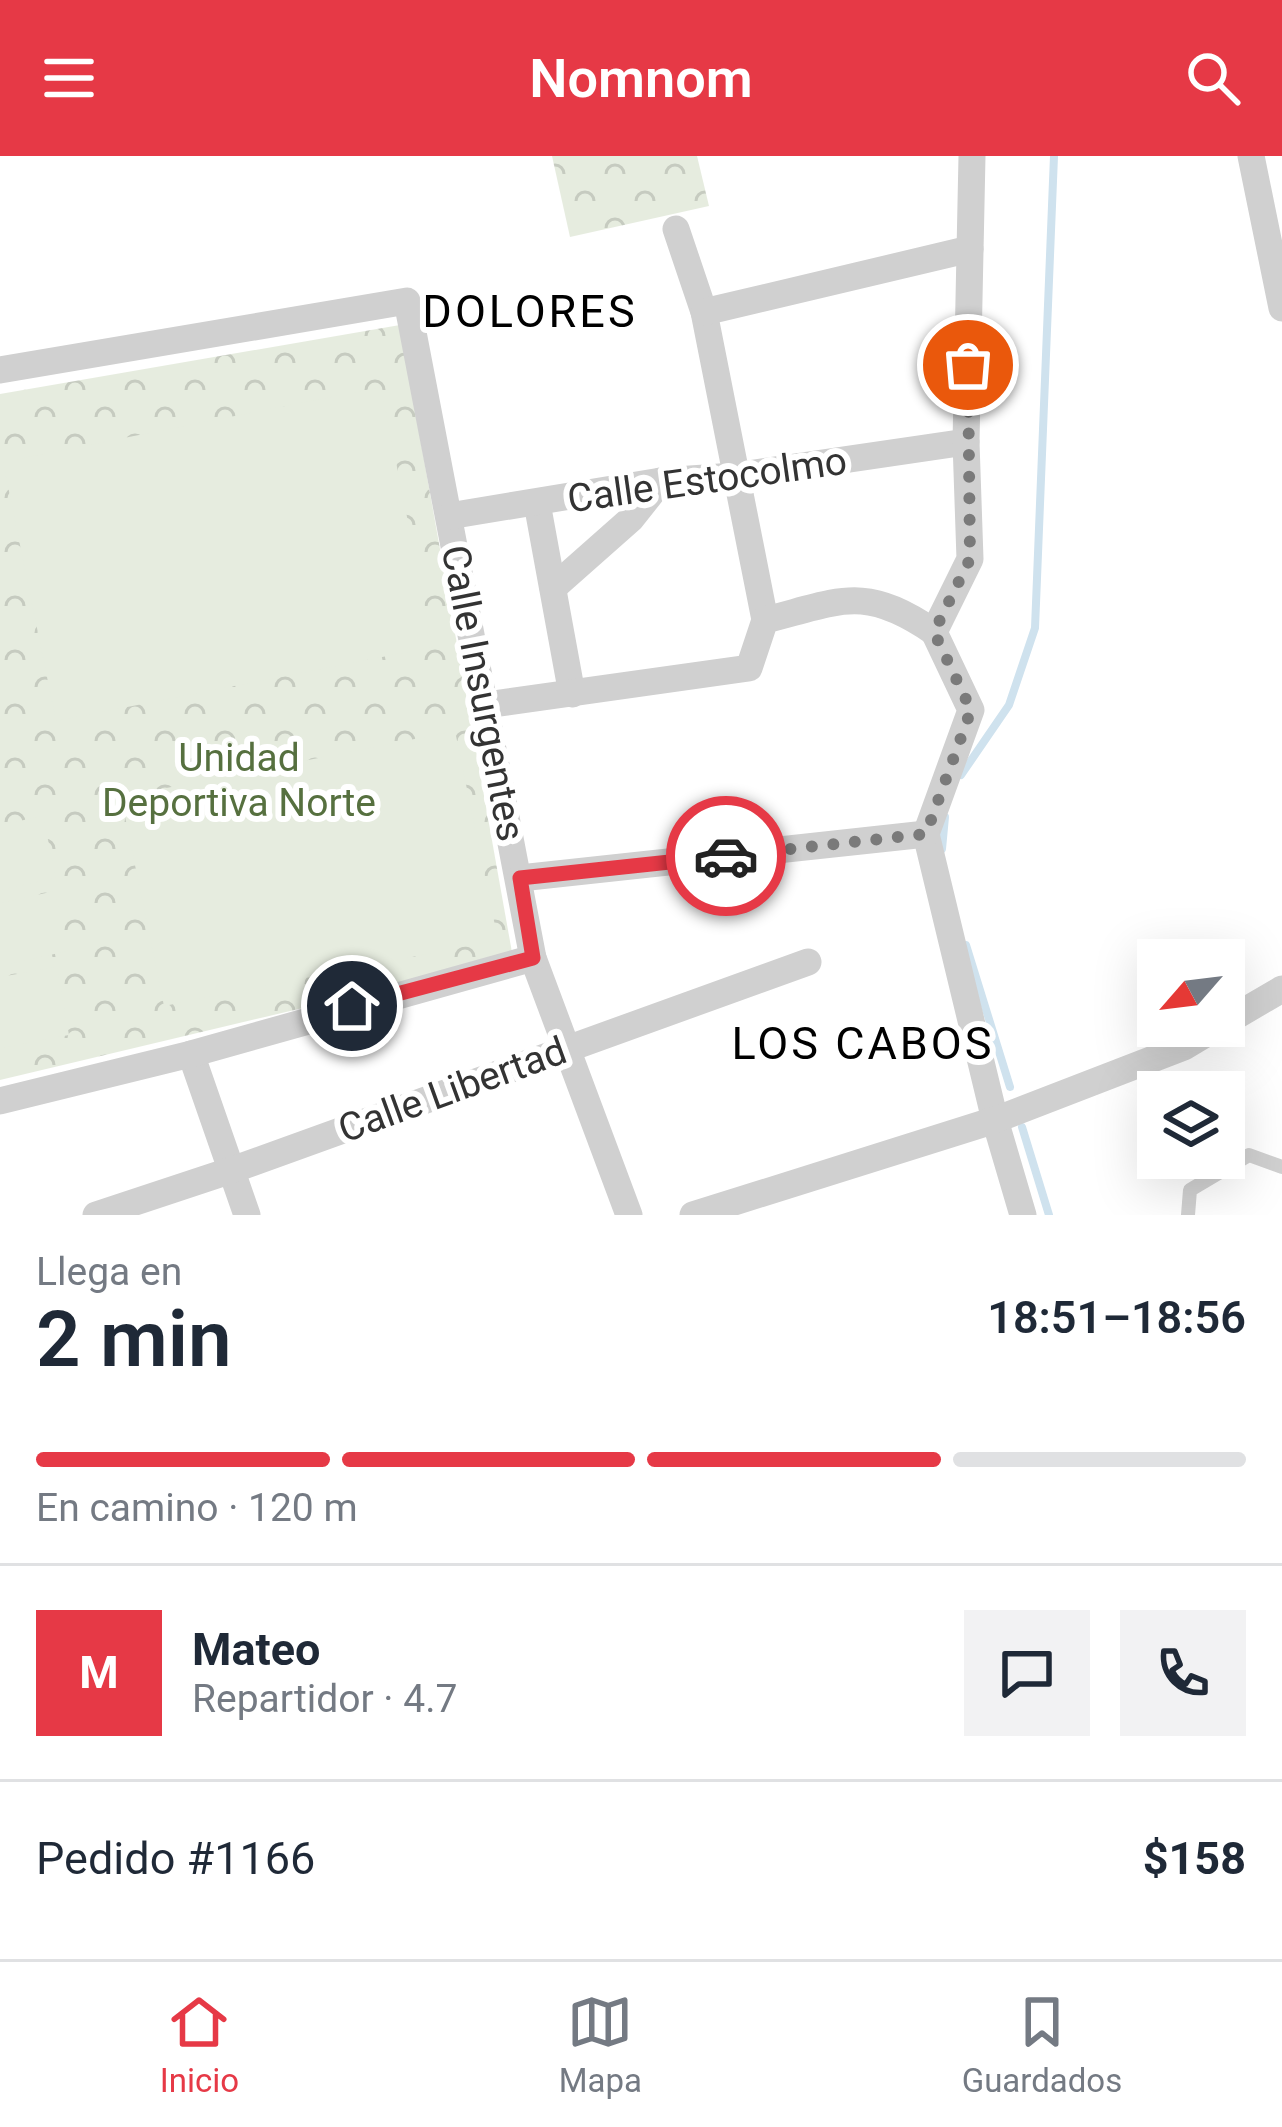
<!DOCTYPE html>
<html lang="es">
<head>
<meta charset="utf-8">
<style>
	:root { --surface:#fff; --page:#f2f2f3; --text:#1f2937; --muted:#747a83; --line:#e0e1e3; --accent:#e63946 }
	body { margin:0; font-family:Roboto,sans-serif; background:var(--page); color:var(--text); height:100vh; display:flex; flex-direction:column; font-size:45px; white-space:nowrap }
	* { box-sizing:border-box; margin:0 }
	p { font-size:39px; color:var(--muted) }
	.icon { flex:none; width:66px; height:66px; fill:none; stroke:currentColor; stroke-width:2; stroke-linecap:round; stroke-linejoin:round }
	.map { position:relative; height:1059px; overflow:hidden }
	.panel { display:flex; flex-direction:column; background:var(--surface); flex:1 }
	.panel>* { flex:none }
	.needle { width:78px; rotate:242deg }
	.fabs { position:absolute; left:1137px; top:783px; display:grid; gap:24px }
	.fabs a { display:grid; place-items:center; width:108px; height:108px; border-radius:0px; background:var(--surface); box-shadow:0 12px 48px #0002; font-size:60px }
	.pin { position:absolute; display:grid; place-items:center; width:102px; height:102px; color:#fff; margin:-51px; border:6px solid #fff; border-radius:50%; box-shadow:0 3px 12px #0007 }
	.courier { position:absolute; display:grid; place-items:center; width:120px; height:120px; margin:-60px; border:9px solid #e63946; border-radius:50%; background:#fff; color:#222; box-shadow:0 3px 15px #0007 }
	.headline em { font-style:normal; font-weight:600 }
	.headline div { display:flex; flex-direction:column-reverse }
	.headline { display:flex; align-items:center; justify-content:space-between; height:204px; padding:0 36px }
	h1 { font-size:78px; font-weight:600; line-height:90px }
	.bar { display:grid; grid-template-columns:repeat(4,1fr); gap:18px 12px; align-content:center; height:144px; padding:0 36px }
	.bar i { height:15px; border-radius:9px; background:var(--line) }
	.bar .selected { background:var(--accent) }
	.bar p { grid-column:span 4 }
	.line { display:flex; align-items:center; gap:30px; padding:0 36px; border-top:3px solid var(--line) }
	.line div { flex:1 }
	.round { display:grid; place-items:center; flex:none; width:126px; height:126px; border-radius:0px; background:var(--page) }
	header { display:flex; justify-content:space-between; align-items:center; height:156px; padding:0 36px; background:var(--accent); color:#fff; font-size:54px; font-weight:600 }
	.menu { display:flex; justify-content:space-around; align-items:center; height:168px; border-top:3px solid var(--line); background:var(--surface); font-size:33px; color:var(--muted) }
	.menu a { display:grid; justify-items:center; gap:6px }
	.menu .selected { color:var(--accent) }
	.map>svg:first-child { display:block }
	.park { fill:url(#park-crowns) }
	.pitch { fill:#e6ecdf }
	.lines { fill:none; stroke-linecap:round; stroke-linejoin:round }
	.stream { stroke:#cfe2ee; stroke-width:8 }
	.service { stroke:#d0d0d0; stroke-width:14 }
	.minor { stroke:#d0d0d0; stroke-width:27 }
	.done { stroke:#7a7a7a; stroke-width:12; stroke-dasharray:0 21.6 }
	.route { stroke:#e63946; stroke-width:15 }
	.labels { text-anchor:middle; stroke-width:12; stroke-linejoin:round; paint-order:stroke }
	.street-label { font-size:39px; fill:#333; stroke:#fff }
	.park-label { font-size:39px; fill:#56703f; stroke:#fff }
	.quarter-label { font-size:45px; letter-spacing:3px; fill:#000; stroke:#fff }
</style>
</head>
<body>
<header><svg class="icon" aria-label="menu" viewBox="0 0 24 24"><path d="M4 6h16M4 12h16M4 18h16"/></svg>Nomnom<svg class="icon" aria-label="search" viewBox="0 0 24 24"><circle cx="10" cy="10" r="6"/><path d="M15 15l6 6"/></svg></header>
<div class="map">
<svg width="1282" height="1059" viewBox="0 0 1282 1059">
	<defs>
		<pattern id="park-crowns" width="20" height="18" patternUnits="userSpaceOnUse" patternTransform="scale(3)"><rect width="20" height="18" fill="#e6ecdf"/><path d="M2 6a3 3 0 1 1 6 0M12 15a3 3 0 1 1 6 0" fill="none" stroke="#c6cbc0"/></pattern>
	</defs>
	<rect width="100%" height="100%" fill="#fff"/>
	<g class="park">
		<path d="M 552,0 L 697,0 L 709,50 L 570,81 Z"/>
		<path d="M 400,169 L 513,802 L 0,924 L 0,238 Z"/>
	</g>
	<g class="pitch">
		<path d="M 381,231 L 433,491 L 56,565 L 3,306 Z"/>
		<path d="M 455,575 L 498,784 L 164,850 L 121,641 Z"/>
		<path d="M 43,660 L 56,722 L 0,734 L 0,669 Z"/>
		<path d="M 55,735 L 68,795 L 0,810 L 0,747 Z"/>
		<path d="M 57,811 L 69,879 L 0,892 L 0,821 Z"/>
	</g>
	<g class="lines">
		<g class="stream">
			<path d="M 961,619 L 1009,549 L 1035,472 L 1054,0"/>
			<path d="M 942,693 L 945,661"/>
			<path d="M 966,789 L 1010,931"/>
			<path d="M 1022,971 L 1049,1059"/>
		</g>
		<path class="service" d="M 1188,1059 L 1190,1034 L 1249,999 L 1282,1011"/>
		<g class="minor">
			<path d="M 1251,0 L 1282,152"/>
			<path d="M 676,73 L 704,156 L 765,464"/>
			<path d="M 704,156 L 970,93"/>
			<path d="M 0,214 L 407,145 L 533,802 L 629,1059"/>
			<path d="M 537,347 L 572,538"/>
			<path d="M 449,360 L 661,325 L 734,320 L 966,286"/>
			<path d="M 553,432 L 631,363 L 661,325"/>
			<path d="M 934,476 L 971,554 L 926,678 L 995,964 L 1023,1059"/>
			<path d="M 934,476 L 970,403 L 966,286 L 972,0"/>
			<path d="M 486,549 L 749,512 L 765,464 C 841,445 864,428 934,476"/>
			<path d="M 520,722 L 926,678"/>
			<path d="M 1224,867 L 1282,833"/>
			<path d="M 191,898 L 247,1059"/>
			<path d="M 0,945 L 191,898 L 533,802"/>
			<path d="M 96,1059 L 232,1014 L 808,806"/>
			<path d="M 693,1059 L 995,964 L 1184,891 L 1219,870"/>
		</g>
	</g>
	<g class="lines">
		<path class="done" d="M 726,700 L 926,678 L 971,554 L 934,476 L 970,403 L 968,209"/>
		<path class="route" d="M 352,850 L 533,802 L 520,722 L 726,700"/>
	</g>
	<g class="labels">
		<g class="street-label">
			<text transform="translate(707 323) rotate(-8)" y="14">Calle Estocolmo</text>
			<text transform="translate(484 537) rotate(79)" y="14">Calle Insurgentes</text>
			<text transform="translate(452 933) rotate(-20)" y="14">Calle Libertad</text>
		</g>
		<g class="park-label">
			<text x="239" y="615">Unidad<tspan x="239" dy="45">Deportiva Norte</tspan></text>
		</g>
		<g class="quarter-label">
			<text x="530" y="171">DOLORES</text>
			<text x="863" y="903">LOS CABOS</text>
		</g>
	</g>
</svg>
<div class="fabs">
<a><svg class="needle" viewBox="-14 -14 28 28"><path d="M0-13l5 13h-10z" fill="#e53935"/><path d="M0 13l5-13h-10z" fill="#747a83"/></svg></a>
<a><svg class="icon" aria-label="layers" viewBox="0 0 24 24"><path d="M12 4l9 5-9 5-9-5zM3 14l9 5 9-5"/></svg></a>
</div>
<div class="pin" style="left:968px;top:209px;background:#ea580c"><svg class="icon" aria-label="bag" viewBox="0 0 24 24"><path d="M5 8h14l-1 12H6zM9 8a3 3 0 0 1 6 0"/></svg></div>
<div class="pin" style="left:352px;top:850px;background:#1f2937"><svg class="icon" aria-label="home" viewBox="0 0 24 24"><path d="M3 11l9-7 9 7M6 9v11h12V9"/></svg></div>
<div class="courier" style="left:726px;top:700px"><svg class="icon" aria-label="car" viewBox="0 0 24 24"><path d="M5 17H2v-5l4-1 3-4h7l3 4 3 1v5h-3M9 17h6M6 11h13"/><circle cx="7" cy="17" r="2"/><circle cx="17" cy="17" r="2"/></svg></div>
</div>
<section class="panel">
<div class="headline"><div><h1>2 min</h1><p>Llega en</p></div><em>18:51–18:56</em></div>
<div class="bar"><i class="selected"></i><i class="selected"></i><i class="selected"></i><i></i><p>En camino · 120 m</p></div>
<div class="line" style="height:216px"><b class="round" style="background:var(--accent);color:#fff">M</b><div><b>Mateo</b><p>Repartidor · 4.7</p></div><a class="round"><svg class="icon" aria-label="chat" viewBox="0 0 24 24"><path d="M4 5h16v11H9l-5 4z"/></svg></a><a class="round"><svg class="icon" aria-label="phone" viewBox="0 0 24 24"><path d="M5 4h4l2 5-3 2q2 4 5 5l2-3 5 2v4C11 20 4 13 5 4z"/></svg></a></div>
<div class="line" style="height:156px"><div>Pedido #1166</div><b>$158</b></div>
</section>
<nav class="menu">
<a class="selected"><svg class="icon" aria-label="home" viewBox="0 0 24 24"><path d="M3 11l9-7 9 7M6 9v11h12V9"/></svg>Inicio</a>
<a><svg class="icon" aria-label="map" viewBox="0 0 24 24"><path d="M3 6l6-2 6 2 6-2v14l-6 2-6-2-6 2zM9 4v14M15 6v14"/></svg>Mapa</a>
<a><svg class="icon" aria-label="saved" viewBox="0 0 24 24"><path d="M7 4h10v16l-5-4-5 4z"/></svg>Guardados</a>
</nav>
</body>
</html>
